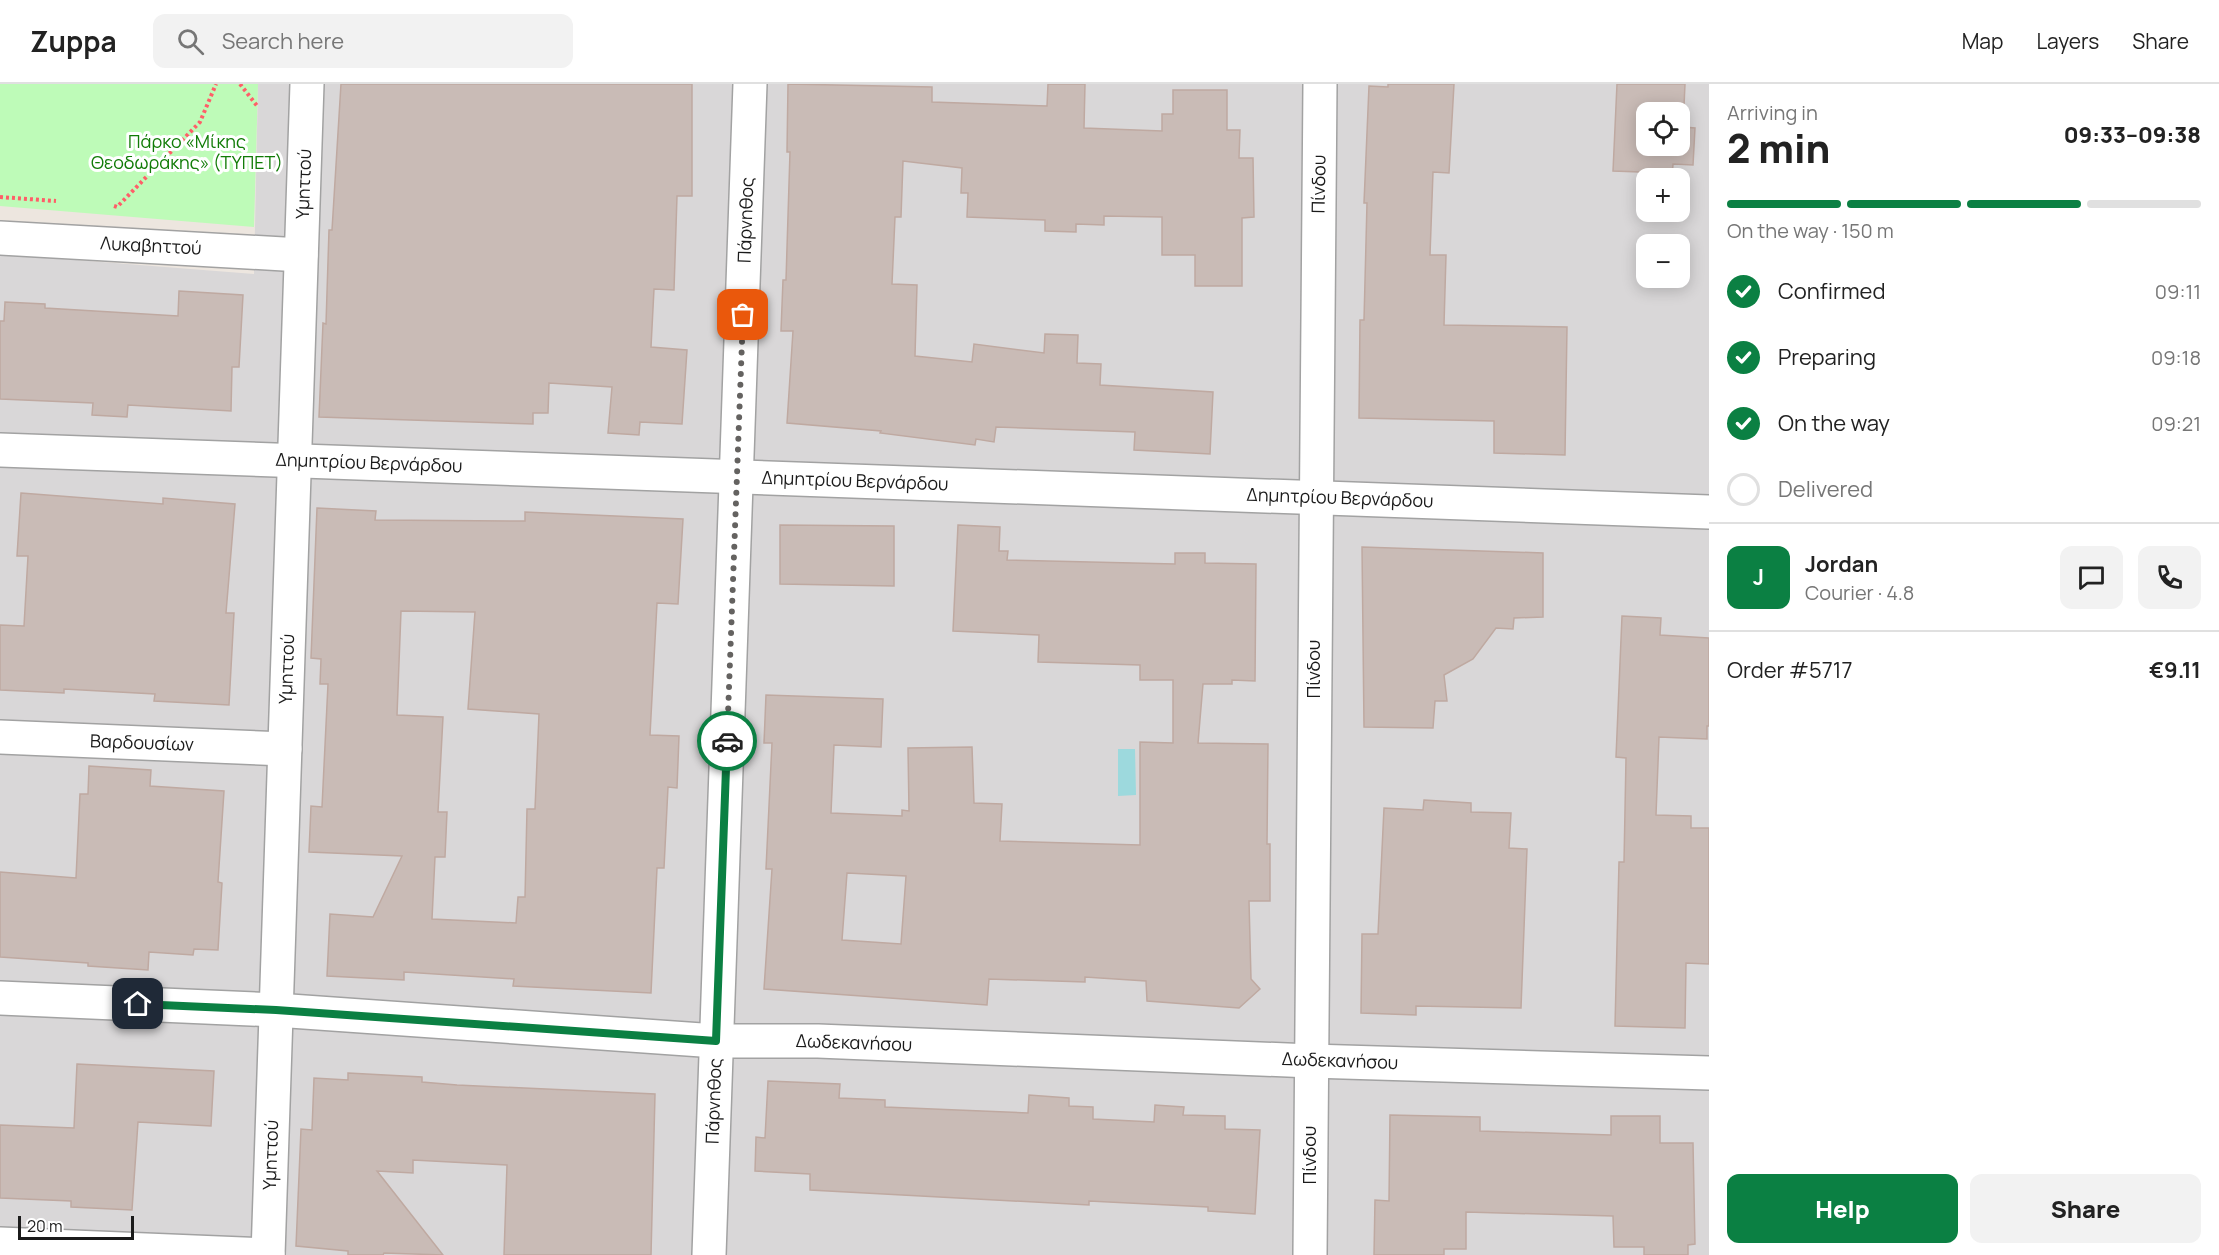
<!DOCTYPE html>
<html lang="en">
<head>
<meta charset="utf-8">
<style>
	:root { --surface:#fff; --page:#f2f2f2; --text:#222; --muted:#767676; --line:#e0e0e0; --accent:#0b8043 }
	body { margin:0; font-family:Manrope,sans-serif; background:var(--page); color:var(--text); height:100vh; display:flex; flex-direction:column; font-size:22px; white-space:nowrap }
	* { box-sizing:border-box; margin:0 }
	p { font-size:20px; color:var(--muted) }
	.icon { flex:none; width:33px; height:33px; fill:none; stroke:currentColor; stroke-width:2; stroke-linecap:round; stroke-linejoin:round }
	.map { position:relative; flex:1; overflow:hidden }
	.panel { display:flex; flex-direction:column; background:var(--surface); width:510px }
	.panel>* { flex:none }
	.tools { position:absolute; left:1636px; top:18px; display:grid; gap:12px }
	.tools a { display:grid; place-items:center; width:54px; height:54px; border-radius:12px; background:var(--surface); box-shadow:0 3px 15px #0003; font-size:30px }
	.scale { position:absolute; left:18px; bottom:15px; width:116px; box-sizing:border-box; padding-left:6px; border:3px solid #1b1b1b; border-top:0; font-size:16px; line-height:21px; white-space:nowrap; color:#1b1b1b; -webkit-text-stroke:4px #fff; paint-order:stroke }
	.pin { position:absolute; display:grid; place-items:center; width:51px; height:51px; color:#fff; margin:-26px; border-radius:12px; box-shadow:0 3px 9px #0006 }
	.courier { position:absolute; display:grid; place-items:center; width:60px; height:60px; margin:-30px; border:4px solid #0b8043; border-radius:50%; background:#fff; color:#222; box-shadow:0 2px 8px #0007 }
	.headline em { font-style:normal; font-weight:800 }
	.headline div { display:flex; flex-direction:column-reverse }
	.headline { display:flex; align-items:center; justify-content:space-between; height:102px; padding:0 18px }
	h1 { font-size:39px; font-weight:800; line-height:45px }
	.bar { display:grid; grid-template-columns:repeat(4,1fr); gap:9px 6px; align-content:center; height:72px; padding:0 18px }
	.bar i { height:8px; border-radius:4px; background:var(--line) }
	.bar .active { background:var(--accent) }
	.bar p { grid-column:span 4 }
	.line { display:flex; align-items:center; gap:15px; padding:0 18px; border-top:2px solid var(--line) }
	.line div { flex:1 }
	.round { display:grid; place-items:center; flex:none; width:63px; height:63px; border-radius:12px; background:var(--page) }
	ol { padding:0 18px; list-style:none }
	li { display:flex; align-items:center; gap:18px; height:66px }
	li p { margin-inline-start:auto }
	li .icon { padding:6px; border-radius:50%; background:var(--accent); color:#fff; stroke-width:4 }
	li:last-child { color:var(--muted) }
	li i { width:33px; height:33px; border:3px solid var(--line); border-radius:50% }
	.primary-button { display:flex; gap:12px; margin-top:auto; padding:12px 18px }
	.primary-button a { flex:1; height:69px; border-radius:12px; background:var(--accent); color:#fff; font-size:24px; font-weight:800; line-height:69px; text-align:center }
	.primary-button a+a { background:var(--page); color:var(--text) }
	header { display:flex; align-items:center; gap:36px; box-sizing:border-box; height:84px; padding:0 30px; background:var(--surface); border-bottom:2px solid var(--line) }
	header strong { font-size:28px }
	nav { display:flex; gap:33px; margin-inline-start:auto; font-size:21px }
	.search { width:420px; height:54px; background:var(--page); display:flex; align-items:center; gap:15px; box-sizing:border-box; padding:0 21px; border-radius:12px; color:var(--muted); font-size:22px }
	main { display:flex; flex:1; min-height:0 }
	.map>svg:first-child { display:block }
	.residential { fill:#d9d7d8; fill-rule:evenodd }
	.park { fill:#befbb8 }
	.water { fill:#9dd9dd }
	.building { fill:#c9bbb6; stroke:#bfa9a1; stroke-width:1.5; fill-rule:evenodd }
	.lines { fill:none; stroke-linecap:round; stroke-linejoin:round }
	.street-casing { stroke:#a2a2a2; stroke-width:36 }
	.path { stroke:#ff5e68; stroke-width:4; stroke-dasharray:3 3; stroke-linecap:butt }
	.street { stroke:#fff; stroke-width:33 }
	.done { stroke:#646260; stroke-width:6; stroke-dasharray:0 10.8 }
	.route { stroke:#0b8043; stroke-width:8 }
	.labels { text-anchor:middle; stroke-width:6; stroke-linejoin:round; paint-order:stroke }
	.park-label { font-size:18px; fill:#107b06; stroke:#fff }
	.street-label { font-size:18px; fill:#1b1b1b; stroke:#fff }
</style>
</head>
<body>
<header>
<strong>Zuppa</strong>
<div class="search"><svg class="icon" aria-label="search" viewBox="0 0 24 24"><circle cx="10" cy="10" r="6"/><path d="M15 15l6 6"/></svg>Search here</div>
<nav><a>Map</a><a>Layers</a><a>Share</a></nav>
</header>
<main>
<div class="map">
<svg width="1709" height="1171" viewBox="0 0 1709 1171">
	<rect width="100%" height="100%" fill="#ede6df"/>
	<path class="residential" d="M 258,0 L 1709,0 L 1709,1171 L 0,1171 L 0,170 L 254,190 ZM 1647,28 L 1680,28 L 1680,62 L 1647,62 ZM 1647,94 L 1680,94 L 1680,128 L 1647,128 ZM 1647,160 L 1680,160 L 1680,194 L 1647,194 Z"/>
	<path class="park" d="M 0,0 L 258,0 L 254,143 L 0,122 Z"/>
	<path class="water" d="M 1118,665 L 1135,665 L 1136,711 L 1118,712 Z"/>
	<g class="building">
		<path d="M 341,0 L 692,0 L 692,112 L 677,112 L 674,206 L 654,205 L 651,263 L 687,266 L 682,340 L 640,338 L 639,351 L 608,349 L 612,303 L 549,299 L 548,329 L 533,329 L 533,340 L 319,333 L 323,239 L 326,240 L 329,146 L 332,146 Z"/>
		<path d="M 788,0 L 932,3 L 932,18 L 1047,22 L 1048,0 L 1085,0 L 1084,44 L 1162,47 L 1162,30 L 1173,30 L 1173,6 L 1227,6 L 1227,46 L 1240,46 L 1239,74 L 1253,74 L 1254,133 L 1242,134 L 1242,202 L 1195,202 L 1195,171 L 1162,171 L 1162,133 L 1104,132 L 1104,141 L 1076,140 L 1076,148 L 1045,147 L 1045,136 L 967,133 L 968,109 L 961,109 L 962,84 L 903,77 L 901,133 L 895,133 L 892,200 L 917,201 L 915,272 L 972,278 L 974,260 L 1044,269 L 1045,250 L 1078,251 L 1077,279 L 1101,280 L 1100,301 L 1213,308 L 1210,370 L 1134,366 L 1135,348 L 996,343 L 994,358 L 976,355 L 975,361 L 880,349 L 881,347 L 787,339 L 793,247 L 781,247 L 783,196 L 786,196 L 790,68 L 787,68 Z"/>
		<path d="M 1388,0 L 1454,0 L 1449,89 L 1433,88 L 1430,171 L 1446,171 L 1444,241 L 1567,243 L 1565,371 L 1494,369 L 1494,337 L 1359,334 L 1360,236 L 1364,236 L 1367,119 L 1364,119 L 1369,2 L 1388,3 Z"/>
		<path d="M 1617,0 L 1685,0 L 1683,43 L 1695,44 L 1693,81 L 1673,80 L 1672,94 L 1640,94 L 1640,88 L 1613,87 ZM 1647,28 L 1680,28 L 1680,62 L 1647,62 Z"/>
		<path d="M 179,207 L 243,211 L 239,283 L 232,283 L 231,327 L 128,321 L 127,333 L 92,331 L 93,319 L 0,315 L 0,237 L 4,237 L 5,218 L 45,220 L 45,224 L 178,232 Z"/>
		<path d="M 21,409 L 163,420 L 163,414 L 235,420 L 226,529 L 234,529 L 229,621 L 154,617 L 155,610 L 64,605 L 64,609 L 0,606 L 0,541 L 24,542 L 28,472 L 17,472 Z"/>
		<path d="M 317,424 L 376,427 L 375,436 L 525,437 L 525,428 L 683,435 L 678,520 L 657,519 L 650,651 L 679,652 L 677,704 L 668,703 L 664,784 L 657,784 L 651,909 L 513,902 L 514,895 L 404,888 L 404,896 L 327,892 L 330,830 L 373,833 L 402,772 L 309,768 L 311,722 L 322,723 L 328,600 L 320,600 L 321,575 L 311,574 ZM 401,527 L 475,528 L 468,625 L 539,630 L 535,725 L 527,725 L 525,813 L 518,813 L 516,839 L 432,835 L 435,773 L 445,773 L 447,728 L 438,728 L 443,633 L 397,631 Z"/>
		<path d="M 780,441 L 894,442 L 894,502 L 780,500 Z"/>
		<path d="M 958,441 L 1000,443 L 999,467 L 1008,467 L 1007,476 L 1175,480 L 1175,469 L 1205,469 L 1205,479 L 1256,480 L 1255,597 L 1232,596 L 1232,600 L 1203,600 L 1198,659 L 1268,660 L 1267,760 L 1270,760 L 1270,817 L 1249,817 L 1251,895 L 1260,905 L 1239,924 L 1147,917 L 1146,897 L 1085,893 L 1085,898 L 989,895 L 987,921 L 764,905 L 772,785 L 766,785 L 772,659 L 764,659 L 766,611 L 883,615 L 881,663 L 834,661 L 831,729 L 902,732 L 902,726 L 909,727 L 908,664 L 972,663 L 974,719 L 1002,720 L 1000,757 L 1140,761 L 1140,658 L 1173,659 L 1173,596 L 1140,596 L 1140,581 L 1038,578 L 1039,551 L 953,547 ZM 847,789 L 906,792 L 901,860 L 842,856 Z"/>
		<path d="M 1362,463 L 1543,469 L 1543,533 L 1514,534 L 1513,545 L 1496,544 L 1473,575 L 1444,591 L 1447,617 L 1435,617 L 1433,644 L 1364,643 Z"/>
		<path d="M 1622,532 L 1661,534 L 1660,551 L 1709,554 L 1709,642 L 1707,642 L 1707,655 L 1659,653 L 1656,731 L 1691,732 L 1691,744 L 1709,744 L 1709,880 L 1686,879 L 1685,944 L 1615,942 L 1619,778 L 1624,778 L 1626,674 L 1616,673 Z"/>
		<path d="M 89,682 L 151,686 L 150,702 L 224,707 L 218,798 L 222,799 L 218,866 L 194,865 L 193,871 L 149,868 L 148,886 L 88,882 L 88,879 L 0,873 L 0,788 L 76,794 L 80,710 L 88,710 Z"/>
		<path d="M 1424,716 L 1471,719 L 1471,728 L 1511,729 L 1509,764 L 1527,765 L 1521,924 L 1416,922 L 1416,931 L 1361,929 L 1362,850 L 1378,850 L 1384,724 L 1423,726 Z"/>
		<path d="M 77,980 L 214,987 L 211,1042 L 138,1038 L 132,1126 L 71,1123 L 71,1117 L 0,1114 L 0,1041 L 74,1044 Z"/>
		<path d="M 348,989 L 422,993 L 422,998 L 457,1001 L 655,1010 L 651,1171 L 504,1171 L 507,1081 L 413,1076 L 413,1089 L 377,1087 L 443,1171 L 384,1169 L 383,1171 L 348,1171 L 348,1167 L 296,1162 L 301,1045 L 312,1046 L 314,994 L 348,996 Z"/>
		<path d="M 768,997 L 840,1000 L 839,1014 L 885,1016 L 885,1023 L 1028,1029 L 1029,1011 L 1069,1014 L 1069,1022 L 1093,1023 L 1093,1035 L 1154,1038 L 1155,1021 L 1184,1023 L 1183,1031 L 1225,1032 L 1225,1045 L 1260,1046 L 1255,1130 L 1208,1127 L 1208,1123 L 1089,1117 L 1089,1121 L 810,1106 L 810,1090 L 755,1087 L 756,1053 L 765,1054 Z"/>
		<path d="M 1390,1031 L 1480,1033 L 1480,1047 L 1611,1051 L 1611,1032 L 1660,1032 L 1660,1059 L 1693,1059 L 1695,1160 L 1688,1161 L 1688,1171 L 1644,1171 L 1644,1163 L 1614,1163 L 1613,1132 L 1466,1128 L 1466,1165 L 1444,1165 L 1444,1171 L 1374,1171 L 1375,1116 L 1389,1117 Z"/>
	</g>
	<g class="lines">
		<g class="street-casing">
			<g id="street">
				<path d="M 0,154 L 301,171"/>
				<path d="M 0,366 L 1709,428"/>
				<path d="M 0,653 L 285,665"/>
				<path d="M 0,914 L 276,926 L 716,957 L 818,957 L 1311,977 L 1709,989"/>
				<path d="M 0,1160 L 268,1171"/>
				<path d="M 268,1171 L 307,0"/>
				<path d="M 709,1171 L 750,0"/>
				<path d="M 1310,1171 L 1320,0"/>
			</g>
		</g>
		<g class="path">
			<path d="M 240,0 L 258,23"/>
			<path d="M 0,113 L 56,117"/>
			<path d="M 114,122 L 117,123 L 200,38 L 216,0"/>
		</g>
		<use href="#street" class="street"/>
	</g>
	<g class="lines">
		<path class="done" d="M 727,657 L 743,231"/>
		<path class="route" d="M 138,920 L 276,926 L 716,957 L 727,657"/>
	</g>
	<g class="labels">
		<g class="park-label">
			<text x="187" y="64">Πάρκο «Μίκης<tspan x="187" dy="21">Θεοδωράκης» (ΤΥΠΕΤ)</tspan></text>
		</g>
		<g class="street-label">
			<text transform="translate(304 100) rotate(-88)" y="6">Υμηττού</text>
			<text transform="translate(1319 100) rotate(-89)" y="6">Πίνδου</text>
			<text transform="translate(746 136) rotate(-88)" y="6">Πάρνηθος</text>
			<text transform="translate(151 162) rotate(3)" y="6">Λυκαβηττού</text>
			<text transform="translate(369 379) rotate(2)" y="6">Δημητρίου Βερνάρδου</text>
			<text transform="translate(855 397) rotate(2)" y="6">Δημητρίου Βερνάρδου</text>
			<text transform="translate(1340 414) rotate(2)" y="6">Δημητρίου Βερνάρδου</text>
			<text transform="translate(287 585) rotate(-88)" y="6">Υμηττού</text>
			<text transform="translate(1314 585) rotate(-90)" y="6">Πίνδου</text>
			<text transform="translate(142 659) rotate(2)" y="6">Βαρδουσίων</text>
			<text transform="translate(854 959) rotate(2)" y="6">Δωδεκανήσου</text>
			<text transform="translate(1340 977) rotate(2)" y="6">Δωδεκανήσου</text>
			<text transform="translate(714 1017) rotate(-88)" y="6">Πάρνηθος</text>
			<text transform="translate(271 1071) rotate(-88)" y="6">Υμηττού</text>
			<text transform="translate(1310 1071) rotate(-90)" y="6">Πίνδου</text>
		</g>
	</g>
</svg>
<div class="tools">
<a><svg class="icon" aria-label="locate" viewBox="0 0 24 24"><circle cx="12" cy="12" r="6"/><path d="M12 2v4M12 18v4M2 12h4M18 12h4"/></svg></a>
<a>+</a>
<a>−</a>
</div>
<div class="scale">20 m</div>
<div class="pin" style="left:743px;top:231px;background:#ea580c"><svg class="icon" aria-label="bag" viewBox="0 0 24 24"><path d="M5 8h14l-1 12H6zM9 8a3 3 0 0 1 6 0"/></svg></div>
<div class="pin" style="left:138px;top:920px;background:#1f2937"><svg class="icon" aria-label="home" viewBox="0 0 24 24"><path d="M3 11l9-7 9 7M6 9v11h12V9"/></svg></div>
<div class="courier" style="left:727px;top:657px"><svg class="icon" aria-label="car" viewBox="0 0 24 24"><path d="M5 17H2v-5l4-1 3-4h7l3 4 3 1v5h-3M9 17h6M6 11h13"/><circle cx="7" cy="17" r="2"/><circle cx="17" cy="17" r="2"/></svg></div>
</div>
<section class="panel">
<div class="headline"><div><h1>2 min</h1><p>Arriving in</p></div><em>09:33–09:38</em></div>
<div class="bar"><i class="active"></i><i class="active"></i><i class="active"></i><i></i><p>On the way · 150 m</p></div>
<ol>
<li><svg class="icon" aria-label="check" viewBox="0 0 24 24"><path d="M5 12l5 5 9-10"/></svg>Confirmed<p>09:11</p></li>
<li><svg class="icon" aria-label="check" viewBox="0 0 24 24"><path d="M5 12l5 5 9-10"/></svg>Preparing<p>09:18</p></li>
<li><svg class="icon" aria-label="check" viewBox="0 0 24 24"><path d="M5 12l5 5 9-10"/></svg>On the way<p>09:21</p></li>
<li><i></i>Delivered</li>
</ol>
<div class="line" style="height:108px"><b class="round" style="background:var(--accent);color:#fff">J</b><div><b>Jordan</b><p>Courier · 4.8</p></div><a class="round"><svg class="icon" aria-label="chat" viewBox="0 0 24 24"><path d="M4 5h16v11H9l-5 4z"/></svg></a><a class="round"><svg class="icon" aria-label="phone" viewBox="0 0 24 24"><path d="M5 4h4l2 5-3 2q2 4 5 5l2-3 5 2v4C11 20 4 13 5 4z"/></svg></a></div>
<div class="line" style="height:78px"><div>Order #5717</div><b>€9.11</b></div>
<div class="primary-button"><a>Help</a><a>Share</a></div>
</section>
</main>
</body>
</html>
